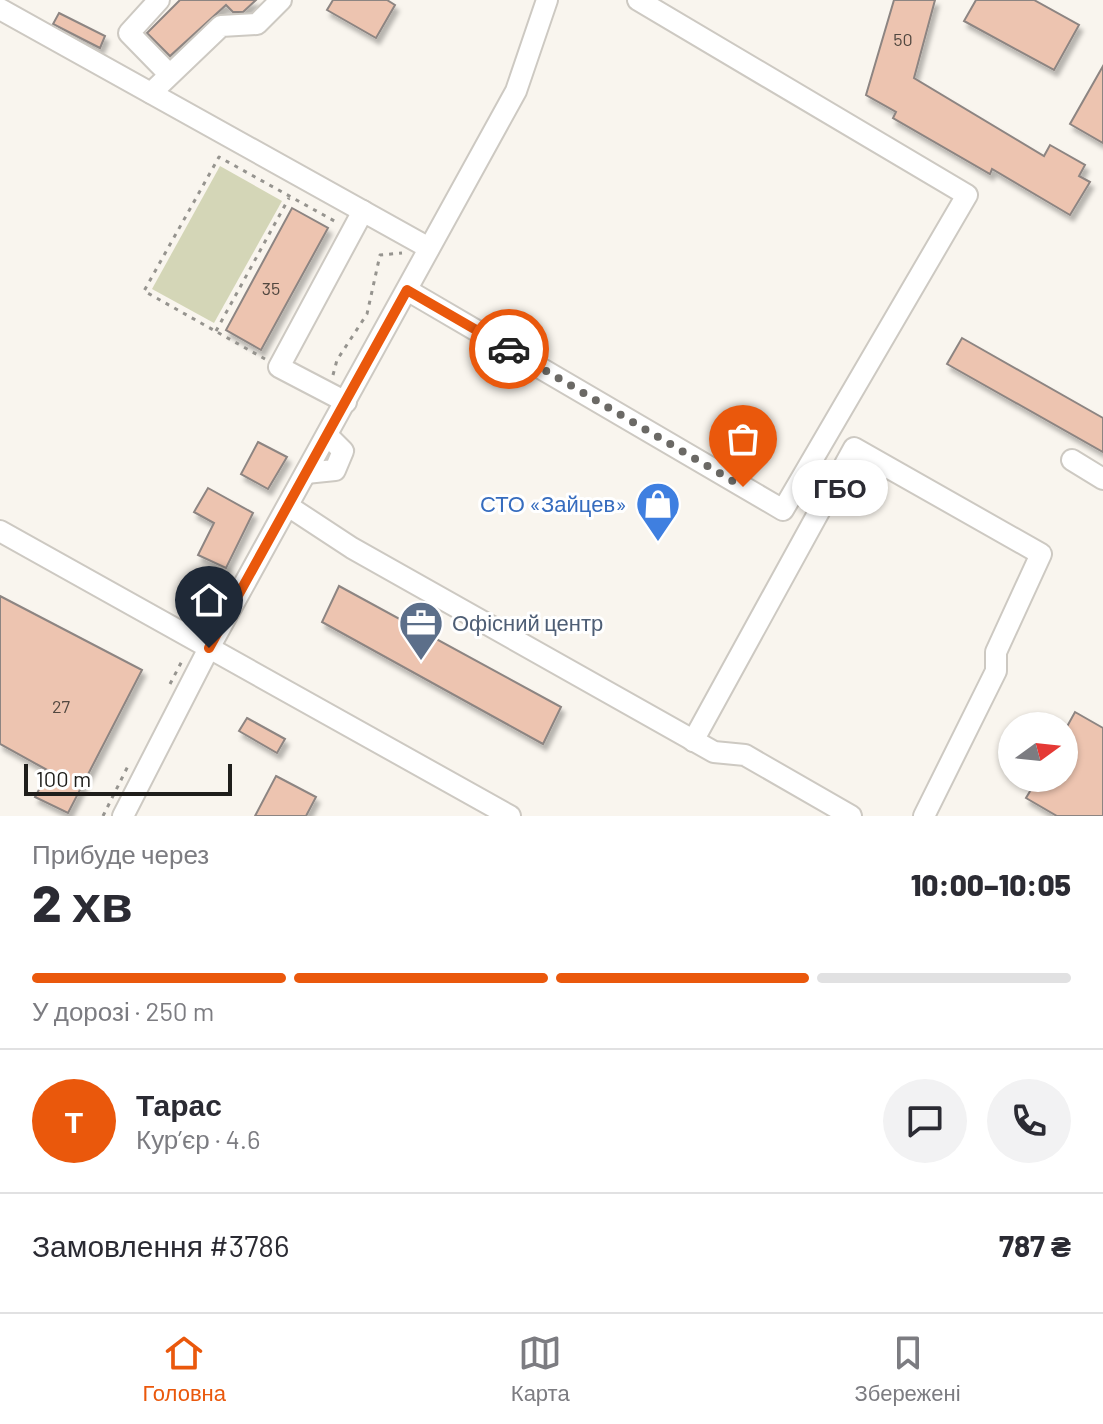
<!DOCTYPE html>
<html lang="uk">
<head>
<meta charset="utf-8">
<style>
	:root { --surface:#fff; --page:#f2f2f3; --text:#2b2b33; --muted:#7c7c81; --line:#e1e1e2; --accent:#ea580c }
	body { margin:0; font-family:Barlow,sans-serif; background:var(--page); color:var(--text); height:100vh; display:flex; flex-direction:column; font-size:30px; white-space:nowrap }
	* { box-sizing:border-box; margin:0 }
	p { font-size:26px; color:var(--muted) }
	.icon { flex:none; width:44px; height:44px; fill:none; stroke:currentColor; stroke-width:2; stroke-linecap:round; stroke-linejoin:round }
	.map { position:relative; height:816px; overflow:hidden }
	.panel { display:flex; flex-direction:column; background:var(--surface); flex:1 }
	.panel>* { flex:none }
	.needle { width:52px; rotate:75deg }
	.controls { position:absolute; left:998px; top:712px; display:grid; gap:16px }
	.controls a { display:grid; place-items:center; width:80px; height:80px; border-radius:50%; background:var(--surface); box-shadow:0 2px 6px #0004; font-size:40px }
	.scale { position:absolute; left:24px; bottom:20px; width:208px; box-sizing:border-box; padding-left:8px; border:4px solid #1f1e1b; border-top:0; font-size:22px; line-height:28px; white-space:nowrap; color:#1f1e1b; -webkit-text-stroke:6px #fff; paint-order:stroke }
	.pin { position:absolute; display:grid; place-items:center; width:68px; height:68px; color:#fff; margin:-82px -34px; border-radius:50% 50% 50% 0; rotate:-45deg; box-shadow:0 0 8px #0007 }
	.pin .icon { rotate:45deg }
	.courier { position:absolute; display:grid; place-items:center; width:80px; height:80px; margin:-40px; border:6px solid #ea580c; border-radius:50%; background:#fff; color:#222; box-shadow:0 2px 10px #0007 }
	.bubble { position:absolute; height:56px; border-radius:28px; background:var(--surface); box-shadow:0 2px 6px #0004; font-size:26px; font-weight:800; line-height:56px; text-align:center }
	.head em { font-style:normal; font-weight:800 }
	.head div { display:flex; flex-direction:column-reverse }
	.head { display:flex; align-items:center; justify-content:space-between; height:136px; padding:0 32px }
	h1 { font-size:52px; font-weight:800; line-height:60px }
	.bar { display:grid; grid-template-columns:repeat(4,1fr); gap:12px 8px; align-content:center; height:96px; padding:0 32px }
	.bar i { height:10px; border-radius:6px; background:var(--line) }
	.bar .current { background:var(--accent) }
	.bar p { grid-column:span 4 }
	.line { display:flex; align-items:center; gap:20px; padding:0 32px; border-top:2px solid var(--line) }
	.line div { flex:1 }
	.round { display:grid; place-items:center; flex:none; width:84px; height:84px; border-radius:42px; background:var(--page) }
	.menu { display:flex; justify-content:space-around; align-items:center; height:112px; border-top:2px solid var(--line); background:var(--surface); font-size:22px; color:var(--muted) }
	.menu a { display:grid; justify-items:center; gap:4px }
	.menu .current { color:var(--accent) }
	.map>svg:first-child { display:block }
	.green { fill:#d4d6b7 }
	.building { fill:#edc4b0; stroke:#8d8582; stroke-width:2; filter:url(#shadow) }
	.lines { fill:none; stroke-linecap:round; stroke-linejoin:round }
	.minor-casing { stroke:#cdc9c2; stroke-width:24 }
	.path { stroke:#96948f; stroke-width:3; stroke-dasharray:4 6; stroke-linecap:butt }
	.minor { stroke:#fff; stroke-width:20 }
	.done { stroke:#6b6965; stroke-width:8; stroke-dasharray:0 14.4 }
	.route { stroke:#ea580c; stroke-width:10 }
	.labels { text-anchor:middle; stroke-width:6; stroke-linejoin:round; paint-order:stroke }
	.number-label { font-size:18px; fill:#524840 }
	.shop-label { font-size:22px; fill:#366cbe; stroke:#fff; text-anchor:end }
	.service-label { font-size:22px; fill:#4e5e75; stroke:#fff; text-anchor:start }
</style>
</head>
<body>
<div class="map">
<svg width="1103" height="816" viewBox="0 0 1103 816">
	<defs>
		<filter id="shadow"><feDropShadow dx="3.5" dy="6" stdDeviation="2" flood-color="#0004"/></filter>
	</defs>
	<rect width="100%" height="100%" fill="#f9f5ee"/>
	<path class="green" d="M 220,166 L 282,201 L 214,323 L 152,289 Z"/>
	<g class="building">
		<path d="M 180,0 L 256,0 L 243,12 L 233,12 L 226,5 L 170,56 L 147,33 Z"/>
		<path d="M 333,0 L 387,0 L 395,5 L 376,38 L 327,10 Z"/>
		<path d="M 894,0 L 935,0 L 914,78 L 1044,156 L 1050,145 L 1085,165 L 1079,176 L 1090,182 L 1070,215 L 992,169 L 990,174 L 893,118 L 896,112 L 866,95 Z"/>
		<path d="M 976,0 L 1034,0 L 1079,25 L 1054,70 L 964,21 Z"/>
		<path d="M 59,13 L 105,36 L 100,48 L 53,24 Z"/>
		<path d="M 1103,66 L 1103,143 L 1070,124 Z"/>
		<path d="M 292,208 L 328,228 L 261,350 L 226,330 Z"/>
		<path d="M 962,338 L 1103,418 L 1103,452 L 947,364 Z"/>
		<path d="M 258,442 L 287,457 L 268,489 L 241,474 Z"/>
		<path d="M 208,488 L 253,513 L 226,568 L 198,555 L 214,523 L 194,512 Z"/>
		<path d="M 339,586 L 561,707 L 543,744 L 322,622 Z"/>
		<path d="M 0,596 L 142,670 L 68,813 L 35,797 L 49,771 L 0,744 Z"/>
		<path d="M 1075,712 L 1103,728 L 1103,816 L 1057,816 L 1026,798 L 1038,778 L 1064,778 L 1064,732 Z"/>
		<path d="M 247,718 L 285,739 L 277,753 L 239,731 Z"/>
		<path d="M 276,776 L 316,797 L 306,816 L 255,816 Z"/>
	</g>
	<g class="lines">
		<g class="minor-casing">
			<g id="minor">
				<path d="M 159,0 L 129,33 L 168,73"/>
				<path d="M 0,9 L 429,248"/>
				<path d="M 151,93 L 221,26 L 257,24 L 281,0"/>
				<path d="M 407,290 L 783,510 L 967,195 L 638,0"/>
				<path d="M 346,402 L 279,367 L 363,211"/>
				<path d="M 1072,460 L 1103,479"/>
				<path d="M 306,473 L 335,470 L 343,451 L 327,435"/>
				<path d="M 288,506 L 352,548 L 714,752 L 745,755 L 851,816"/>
				<path d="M 0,531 L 510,816"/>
				<path d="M 693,741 L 854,448 L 1041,554 L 996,652 L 996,671 L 924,816"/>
				<path d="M 123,816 L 209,648 L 516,91 L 547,0"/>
			</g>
		</g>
		<g class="path">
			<path d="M 216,331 L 289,198"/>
			<path d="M 265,359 L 144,291 L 219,157 L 338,223"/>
			<path d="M 333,375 L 337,360 L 367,314 L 380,255 L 402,253"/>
			<path d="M 170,684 L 183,659"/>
			<path d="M 103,816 L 128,766"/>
		</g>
		<use href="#minor" class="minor"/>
	</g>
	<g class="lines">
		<path class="done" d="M 509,349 L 743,487"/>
		<path class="route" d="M 209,648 L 407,290 L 509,349"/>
	</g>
	<defs>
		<g id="shop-pin" transform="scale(2.3)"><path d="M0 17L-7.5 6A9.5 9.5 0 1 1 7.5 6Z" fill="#3f7fe0" stroke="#fff"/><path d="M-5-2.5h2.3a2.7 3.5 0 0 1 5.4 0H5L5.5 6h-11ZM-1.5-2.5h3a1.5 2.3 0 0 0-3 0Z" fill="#fff"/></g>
		<g id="office-pin" transform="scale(2.3)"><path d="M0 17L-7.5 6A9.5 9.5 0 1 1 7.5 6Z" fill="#5c6f8a" stroke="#fff"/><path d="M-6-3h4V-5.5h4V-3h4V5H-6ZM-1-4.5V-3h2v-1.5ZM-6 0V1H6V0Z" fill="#fff"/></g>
	</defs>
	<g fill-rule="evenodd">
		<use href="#shop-pin" x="658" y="504"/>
		<use href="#office-pin" x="421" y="623"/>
	</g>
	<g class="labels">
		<g class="number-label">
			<text x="903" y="46">50</text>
			<text x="271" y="295">35</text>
			<text x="61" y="713">27</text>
		</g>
		<g class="shop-label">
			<text x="627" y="512">СТО «Зайцев»</text>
		</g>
		<g class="service-label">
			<text x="452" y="631">Офісний центр</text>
		</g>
	</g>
</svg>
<div class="controls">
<a><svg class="needle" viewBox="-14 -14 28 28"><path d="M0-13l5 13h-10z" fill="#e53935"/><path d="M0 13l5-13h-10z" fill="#7c7c81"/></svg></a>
</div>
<div class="scale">100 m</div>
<div class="pin" style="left:743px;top:487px;background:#ea580c"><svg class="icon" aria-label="bag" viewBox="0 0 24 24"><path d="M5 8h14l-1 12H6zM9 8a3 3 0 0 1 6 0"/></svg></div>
<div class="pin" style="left:209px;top:648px;background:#1f2937"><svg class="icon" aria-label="home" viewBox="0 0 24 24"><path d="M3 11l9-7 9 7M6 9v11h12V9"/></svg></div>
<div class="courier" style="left:509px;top:349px"><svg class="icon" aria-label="car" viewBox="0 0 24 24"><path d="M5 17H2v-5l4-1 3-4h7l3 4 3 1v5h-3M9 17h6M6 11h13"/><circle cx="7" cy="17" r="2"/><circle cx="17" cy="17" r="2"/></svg></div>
<div class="bubble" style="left:792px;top:460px;width:96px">ГБО</div>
</div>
<section class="panel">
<div class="head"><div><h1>2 хв</h1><p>Прибуде через</p></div><em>10:00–10:05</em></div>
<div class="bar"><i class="current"></i><i class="current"></i><i class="current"></i><i></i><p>У дорозі · 250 m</p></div>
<div class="line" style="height:144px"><b class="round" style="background:var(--accent);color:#fff">Т</b><div><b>Тарас</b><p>Кур’єр · 4.6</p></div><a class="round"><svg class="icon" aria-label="chat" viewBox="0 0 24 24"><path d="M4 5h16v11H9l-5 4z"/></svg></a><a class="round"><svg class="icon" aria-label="phone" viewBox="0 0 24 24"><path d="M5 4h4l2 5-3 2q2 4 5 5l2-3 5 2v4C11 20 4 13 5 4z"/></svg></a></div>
<div class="line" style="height:104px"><div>Замовлення #3786</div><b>787 ₴</b></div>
</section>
<nav class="menu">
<a class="current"><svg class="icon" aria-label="home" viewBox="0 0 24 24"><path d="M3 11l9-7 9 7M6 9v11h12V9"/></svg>Головна</a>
<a><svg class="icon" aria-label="map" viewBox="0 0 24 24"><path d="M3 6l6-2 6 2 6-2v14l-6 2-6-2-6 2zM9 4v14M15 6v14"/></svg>Карта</a>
<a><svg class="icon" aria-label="saved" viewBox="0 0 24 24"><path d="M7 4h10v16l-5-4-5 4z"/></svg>Збережені</a>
</nav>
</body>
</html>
